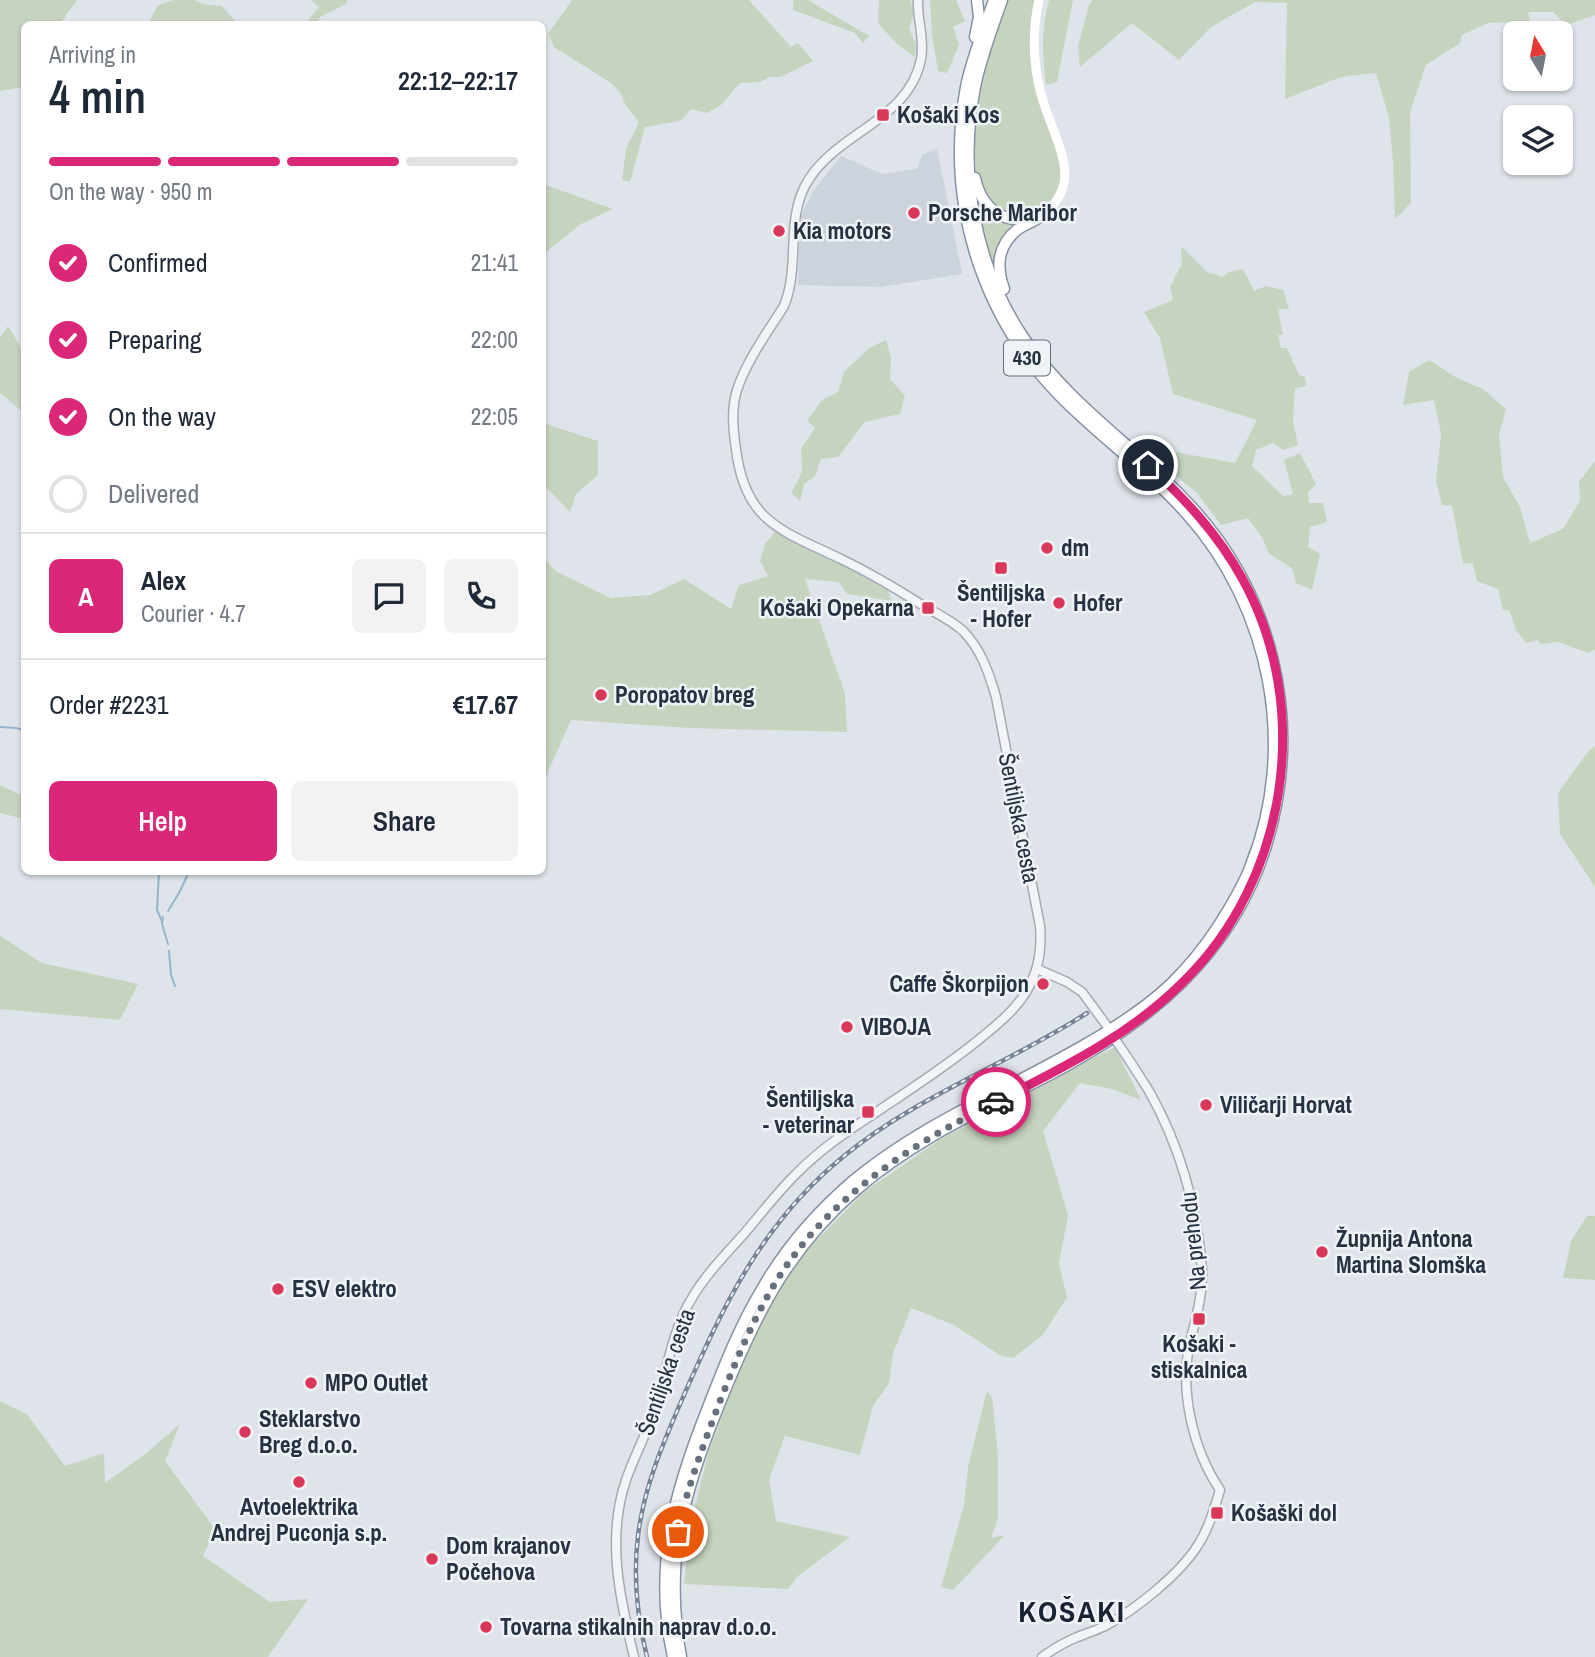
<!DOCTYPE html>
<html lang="en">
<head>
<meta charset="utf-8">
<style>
	:root { --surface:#fff; --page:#f2f2f3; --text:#1f2937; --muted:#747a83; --line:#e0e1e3; --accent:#db2777 }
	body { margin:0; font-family:"Archivo Narrow",sans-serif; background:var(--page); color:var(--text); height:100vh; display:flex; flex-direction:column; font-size:26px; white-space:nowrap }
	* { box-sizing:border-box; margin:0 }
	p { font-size:23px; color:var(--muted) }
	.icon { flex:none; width:38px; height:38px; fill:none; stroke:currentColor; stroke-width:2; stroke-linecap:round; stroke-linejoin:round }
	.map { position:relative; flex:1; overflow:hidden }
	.details { position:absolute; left:21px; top:21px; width:525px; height:854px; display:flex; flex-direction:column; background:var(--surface); border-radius:10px; box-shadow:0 2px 5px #0004 }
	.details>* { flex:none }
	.needle { width:46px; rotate:350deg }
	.fabs { position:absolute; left:1503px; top:21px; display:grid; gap:14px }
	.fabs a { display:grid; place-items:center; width:70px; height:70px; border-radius:10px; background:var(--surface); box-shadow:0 2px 5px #0004; font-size:35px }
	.pin { position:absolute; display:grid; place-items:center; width:60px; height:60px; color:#fff; margin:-30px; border:4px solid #fff; border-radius:50%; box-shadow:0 2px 7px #0007 }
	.courier { position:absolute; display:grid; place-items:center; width:70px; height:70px; margin:-35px; border:5px solid #db2777; border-radius:50%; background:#fff; color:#222; box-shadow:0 2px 9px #0007 }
	.head em { font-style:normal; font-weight:600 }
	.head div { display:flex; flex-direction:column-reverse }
	.head { display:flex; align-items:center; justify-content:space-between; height:119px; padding:0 28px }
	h1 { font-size:46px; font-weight:600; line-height:52px }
	.bar { display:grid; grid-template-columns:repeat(4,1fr); gap:10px 7px; align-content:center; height:84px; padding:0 28px }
	.bar i { height:9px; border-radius:5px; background:var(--line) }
	.bar .current { background:var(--accent) }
	.bar p { grid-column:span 4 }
	.line { display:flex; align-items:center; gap:18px; padding:0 28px; border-top:2px solid var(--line) }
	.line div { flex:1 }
	.round { display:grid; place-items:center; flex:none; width:74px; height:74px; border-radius:10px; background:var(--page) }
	ol { padding:0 28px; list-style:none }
	li { display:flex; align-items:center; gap:21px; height:77px }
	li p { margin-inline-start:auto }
	li .icon { padding:7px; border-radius:50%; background:var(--accent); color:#fff; stroke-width:4 }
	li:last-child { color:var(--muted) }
	li i { width:38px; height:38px; border:4px solid var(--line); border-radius:50% }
	.cta { display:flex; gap:14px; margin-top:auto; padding:14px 28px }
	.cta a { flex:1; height:80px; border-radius:10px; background:var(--accent); color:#fff; font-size:28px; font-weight:600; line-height:80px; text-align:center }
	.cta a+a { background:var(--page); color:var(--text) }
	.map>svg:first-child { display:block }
	.built { fill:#cdd3dc }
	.green { fill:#c6d4bf }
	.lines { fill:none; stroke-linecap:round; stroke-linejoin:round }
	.stream { stroke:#96b4cd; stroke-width:2 }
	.tertiary-casing { stroke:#a4abb4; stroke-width:11 }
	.trunk-casing { stroke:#8592a2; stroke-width:13 }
	.tertiary { stroke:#f2f4f7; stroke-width:8 }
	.secondary { stroke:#fff; stroke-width:9 }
	.trunk { stroke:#fff; stroke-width:10 }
	.rail-casing { stroke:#778495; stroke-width:4.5 }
	.rail { stroke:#eff3f7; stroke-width:2; stroke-dasharray:5; stroke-linecap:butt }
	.done { stroke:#67707d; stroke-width:7; stroke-dasharray:0 12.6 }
	.route { stroke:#db2777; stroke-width:9 }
	.poi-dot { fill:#da3859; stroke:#eff3f7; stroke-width:2.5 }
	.labels { text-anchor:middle; stroke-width:5; stroke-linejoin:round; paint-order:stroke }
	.shield { fill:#eff3f7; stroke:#626c78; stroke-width:2 }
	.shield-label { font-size:21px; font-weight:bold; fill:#263242 }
	.poi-label { font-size:23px; font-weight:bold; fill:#263242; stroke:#eff3f7; text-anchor:start }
	.street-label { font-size:23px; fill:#263242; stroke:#eff3f7 }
	.district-label { font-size:30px; font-weight:bold; letter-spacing:2px; fill:#192333; stroke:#eff3f7 }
</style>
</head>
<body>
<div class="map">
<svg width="1595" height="1657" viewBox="0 0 1595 1657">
	<rect width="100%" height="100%" fill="#dfe4ea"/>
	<path class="built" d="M 937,148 L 962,274 L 881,287 L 798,285 L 800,217 L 814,190 L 841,156 L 882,174 L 917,169 L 922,155 Z"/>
	<g class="green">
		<path d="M 0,0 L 77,0 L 60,24 L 24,24 L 24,87 L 0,91 Z"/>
		<path d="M 174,0 L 195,0 L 203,4 L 222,6 L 238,24 L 148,24 L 158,5 Z"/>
		<path d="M 311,0 L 347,0 L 346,4 L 320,17 L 316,24 L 305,24 L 319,7 Z"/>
		<path d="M 572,0 L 749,0 L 791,47 L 798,43 L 813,61 L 781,77 L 769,77 L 760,82 L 740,83 L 721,105 L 707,113 L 691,109 L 680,121 L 645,127 L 630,182 L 622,180 L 626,149 L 639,122 L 626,106 L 620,92 L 611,83 L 554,47 L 548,34 Z"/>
		<path d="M 793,0 L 808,0 L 869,36 L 863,43 L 855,33 L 793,10 Z"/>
		<path d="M 879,0 L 910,0 L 914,13 L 909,29 L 916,44 L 915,57 L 897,44 L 878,23 Z"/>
		<path d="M 930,0 L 956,0 L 965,21 L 953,27 L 959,45 L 947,73 L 938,71 L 932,35 Z"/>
		<path d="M 1006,0 L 1035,0 C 1033,28 1029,57 1034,85 C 1041,117 1064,148 1061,181 C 1058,209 1022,223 999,211 C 988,205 982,193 978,182 C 975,174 976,164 975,155 C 974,101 990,51 1006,0 Z"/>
		<path d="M 1049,0 L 1073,0 L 1057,82 L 1046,85 C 1042,56 1041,28 1049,0 Z"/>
		<path d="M 1092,0 L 1595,0 L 1595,15 L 1567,25 L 1553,12 L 1528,12 L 1533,33 L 1523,33 L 1513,22 L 1488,23 L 1462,35 L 1460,43 L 1426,65 L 1410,112 L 1411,203 L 1395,219 L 1393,163 L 1389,118 L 1376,73 L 1341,77 L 1285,99 L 1287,3 L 1255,2 L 1211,27 L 1179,60 L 1132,23 L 1080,67 L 1078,46 L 1089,5 Z"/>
		<path d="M 542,184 L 543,184 L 613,209 L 581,224 L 546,252 L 543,253 Z"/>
		<path d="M 975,191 L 979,199 L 1019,222 L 996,272 L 995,273 L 982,232 Z"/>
		<path d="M 1181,246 L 1207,272 L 1222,277 L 1229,272 L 1243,269 L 1254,291 L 1266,286 L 1283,290 L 1289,309 L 1278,309 L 1283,335 L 1278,335 L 1281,348 L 1287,348 L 1299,375 L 1305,377 L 1306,386 L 1295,388 L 1293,421 L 1298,445 L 1283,450 L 1273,443 L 1256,450 L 1252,466 L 1283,496 L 1293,494 L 1284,460 L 1300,453 L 1316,484 L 1308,492 L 1309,503 L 1323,503 L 1327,522 L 1310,527 L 1308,547 L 1320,554 L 1312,590 L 1296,583 L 1292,568 L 1269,554 L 1263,539 L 1248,518 L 1221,525 L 1197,493 L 1168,469 L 1169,451 L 1235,463 L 1257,420 L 1173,394 L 1160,338 L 1144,312 L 1173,300 L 1170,287 L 1182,263 Z"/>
		<path d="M 8,326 L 24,353 L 24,413 L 0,393 L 0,337 Z"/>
		<path d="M 886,340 L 891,358 L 890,379 L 905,396 L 900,414 L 865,422 L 838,457 L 821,459 L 815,476 L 804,484 L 800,501 L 791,493 L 802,472 L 801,449 L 815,428 L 807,421 L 822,400 L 838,392 L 844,372 L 869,348 Z"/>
		<path d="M 1429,360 L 1457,378 L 1483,389 L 1506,409 L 1499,435 L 1503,477 L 1520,507 L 1530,543 L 1563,529 L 1580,501 L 1579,482 L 1595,461 L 1595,650 L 1588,653 L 1558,642 L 1541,644 L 1537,640 L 1526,643 L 1516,630 L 1509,610 L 1503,610 L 1498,589 L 1477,581 L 1473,564 L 1463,563 L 1452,506 L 1442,505 L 1436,481 L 1441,433 L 1434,400 L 1403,405 L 1409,372 Z"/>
		<path d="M 543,423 L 598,441 L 598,475 L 576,494 L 570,512 L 549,490 L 543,486 Z"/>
		<path d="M 775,532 L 839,563 L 887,589 L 892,601 L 847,594 L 839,582 L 805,579 L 845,694 L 847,732 L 690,728 L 571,720 L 543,783 L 543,558 L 557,572 L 611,598 L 650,595 L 684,579 L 731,609 L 739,585 L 768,576 L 760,561 L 765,544 Z"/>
		<path d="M 1595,746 L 1595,887 L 1560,834 L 1558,793 L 1587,753 Z"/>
		<path d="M 0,785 L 24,796 L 24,824 L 20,818 L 0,813 Z"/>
		<path d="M 0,936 L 42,963 L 138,984 L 120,1020 L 0,1009 Z"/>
		<path d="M 1115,1047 L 1141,1100 L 1112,1089 L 1080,1083 L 1043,1131 L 1068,1215 L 1059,1263 L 1067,1298 L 1042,1336 L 1013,1358 L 1001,1356 L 954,1325 L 911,1308 L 893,1353 L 889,1383 L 873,1406 L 860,1455 L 785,1436 L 769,1480 L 776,1521 L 850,1537 L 798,1576 L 788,1589 L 684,1584 L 692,1519 L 708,1454 L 729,1397 L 766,1310 L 806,1251 L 864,1192 L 941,1139 Z"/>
		<path d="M 1587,1216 L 1595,1216 L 1595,1280 L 1563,1278 L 1571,1241 Z"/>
		<path d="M 987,1391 L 992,1397 L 998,1456 L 998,1518 L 991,1538 L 1005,1535 L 953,1590 L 941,1587 L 964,1505 L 968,1467 Z"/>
		<path d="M 0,1401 L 27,1414 L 65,1466 L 104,1453 L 105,1483 L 144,1455 L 180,1424 L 165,1461 L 215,1529 L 203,1556 L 270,1602 L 308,1599 L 268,1657 L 0,1657 Z"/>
	</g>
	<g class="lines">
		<g class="stream">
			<path d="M 0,727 L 16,728 L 24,730"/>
			<path d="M 159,872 L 157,910 L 162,921"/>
			<path d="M 168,911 L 179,893 L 189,872"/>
			<path d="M 163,917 L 162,924 L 168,944"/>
			<path d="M 169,951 L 171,975 L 175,986"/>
		</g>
		<g class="tertiary-casing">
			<g id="tertiary">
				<path d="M 1037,969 L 1067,982 L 1082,992 L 1107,1026"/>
				<path d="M 634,1657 C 620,1598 606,1539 626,1480 C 634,1457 646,1435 654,1411 C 665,1380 669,1346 683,1315 C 697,1284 720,1260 743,1235 C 760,1215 776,1194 795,1175 C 822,1147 855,1126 887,1105 C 920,1083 952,1062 982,1037 C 998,1024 1016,1009 1026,992 C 1039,971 1042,950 1040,926 L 996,697 C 989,673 981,649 963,631 C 951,620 936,613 922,605 C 897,589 870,573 843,560 C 784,531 745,524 736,449 C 733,429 731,409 737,390 C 747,360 767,333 784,306 C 800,267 786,222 805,186 C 832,133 909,122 921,59 C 925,39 917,19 918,0"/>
				<path d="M 1042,1657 C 1052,1650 1063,1643 1075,1638 C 1084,1634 1095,1631 1105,1626 C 1135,1610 1180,1574 1198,1545 C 1209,1528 1214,1509 1220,1490 C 1193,1450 1179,1390 1190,1342 C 1196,1318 1203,1295 1202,1269 C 1197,1207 1180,1146 1149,1091 C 1139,1075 1128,1058 1117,1042"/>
			</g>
		</g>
		<g class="trunk-casing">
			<g id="trunk">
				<path d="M 975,37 L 979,17 L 977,0"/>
				<path d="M 975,178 C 979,199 994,219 1017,219 C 1027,219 1037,215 1046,212"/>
				<path d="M 1004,289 C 996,266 997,246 1018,229 C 1024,225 1032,222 1038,218"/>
				<path d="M 673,1657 C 653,1567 674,1493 707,1410 C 723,1369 739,1327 762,1289 C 785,1249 818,1211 853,1181 C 921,1124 1005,1091 1081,1047 C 1113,1029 1145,1009 1172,983 C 1189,966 1204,948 1217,928 C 1230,908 1243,887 1251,865 C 1298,748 1271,607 1186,513 C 1148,470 1100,437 1060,396 C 980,314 945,199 966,87 C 972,57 984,29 994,0"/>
				<path d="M 681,1657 C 664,1563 682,1497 717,1410 C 752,1322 784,1252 857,1189 C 913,1140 983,1109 1049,1075 C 1147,1024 1232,956 1266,846 C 1304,722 1274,591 1183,498 C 1131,444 1068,403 1025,340 C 975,267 958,174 975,87 C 981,57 992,29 1002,0"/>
			</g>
		</g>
		<use href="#tertiary" class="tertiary"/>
		<path class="secondary" d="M 1039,0 C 1033,26 1033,55 1038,81 C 1041,95 1045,109 1051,123 C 1063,156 1077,185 1046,212"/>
		<use href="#trunk" class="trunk"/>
		<g class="rail-casing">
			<path id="rail" d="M 647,1657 C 637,1617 633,1577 638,1536 C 644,1486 664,1441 684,1395 C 725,1302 763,1222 844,1156 C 917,1096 1008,1064 1087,1013"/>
		</g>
		<use href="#rail" class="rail"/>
	</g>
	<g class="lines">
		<path class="done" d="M 678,1532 C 687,1487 704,1444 720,1401 C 735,1363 751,1325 771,1290 C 823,1201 906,1147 996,1102"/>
		<path class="route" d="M 996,1102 C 1062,1068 1129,1036 1182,983 C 1288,881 1314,707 1242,578 C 1217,533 1186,500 1148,465"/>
	</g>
	<g class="poi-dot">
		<rect x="876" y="108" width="14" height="14" rx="3.5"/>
		<circle cx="914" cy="213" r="7"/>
		<circle cx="779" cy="231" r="7"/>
		<circle cx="1047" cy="548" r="7"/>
		<rect x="994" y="561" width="14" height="14" rx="3.5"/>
		<circle cx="1059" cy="603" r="7"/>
		<rect x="921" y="601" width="14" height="14" rx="3.5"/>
		<circle cx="601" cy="695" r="7"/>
		<circle cx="1043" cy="984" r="7"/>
		<circle cx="847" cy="1027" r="7"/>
		<circle cx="1206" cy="1105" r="7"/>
		<rect x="861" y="1105" width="14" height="14" rx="3.5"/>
		<circle cx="1322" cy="1252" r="7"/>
		<circle cx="278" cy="1289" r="7"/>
		<rect x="1192" y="1312" width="14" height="14" rx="3.5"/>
		<circle cx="311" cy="1383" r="7"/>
		<circle cx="245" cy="1432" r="7"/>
		<circle cx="299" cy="1482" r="7"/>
		<rect x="1210" y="1506" width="14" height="14" rx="3.5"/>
		<circle cx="432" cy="1559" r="7"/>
		<circle cx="486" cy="1627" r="7"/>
	</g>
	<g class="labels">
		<rect class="shield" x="1004" y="340.5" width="46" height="35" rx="5"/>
		<g class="shield-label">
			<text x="1027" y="365">430</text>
		</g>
		<g class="poi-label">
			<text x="897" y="123">Košaki Kos</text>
			<text x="928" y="221">Porsche Maribor</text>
			<text x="793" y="239">Kia motors</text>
			<text x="1061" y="556">dm</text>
			<text x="1001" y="601" text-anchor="middle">Šentiljska<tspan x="1001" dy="26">- Hofer</tspan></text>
			<text x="1073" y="611">Hofer</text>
			<text x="914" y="616" text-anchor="end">Košaki Opekarna</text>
			<text x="615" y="703">Poropatov breg</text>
			<text x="1029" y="992" text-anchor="end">Caffe Škorpijon</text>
			<text x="861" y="1035">VIBOJA</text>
			<text x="854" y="1107" text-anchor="end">Šentiljska<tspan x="854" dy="26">- veterinar</tspan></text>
			<text x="1220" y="1113">Viličarji Horvat</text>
			<text x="1336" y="1247">Župnija Antona<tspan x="1336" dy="26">Martina Slomška</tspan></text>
			<text x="292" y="1297">ESV elektro</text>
			<text x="1199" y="1352" text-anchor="middle">Košaki -<tspan x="1199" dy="26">stiskalnica</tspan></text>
			<text x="325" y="1391">MPO Outlet</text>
			<text x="259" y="1427">Steklarstvo<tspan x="259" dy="26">Breg d.o.o.</tspan></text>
			<text x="299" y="1515" text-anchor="middle">Avtoelektrika<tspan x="299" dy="26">Andrej Puconja s.p.</tspan></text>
			<text x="1231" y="1521">Košaški dol</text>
			<text x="446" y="1554">Dom krajanov<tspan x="446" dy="26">Počehova</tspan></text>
			<text x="500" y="1635">Tovarna stikalnih naprav d.o.o.</text>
		</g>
		<g class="street-label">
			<text transform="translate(1019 818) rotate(79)" y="8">Šentiljska cesta</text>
			<text transform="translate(1193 1241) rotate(-96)" y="8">Na prehodu</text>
			<text transform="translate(666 1372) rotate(-71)" y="8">Šentiljska cesta</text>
		</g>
		<g class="district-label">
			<text x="1072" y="1622">KOŠAKI</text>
		</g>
	</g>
</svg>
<div class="fabs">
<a><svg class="needle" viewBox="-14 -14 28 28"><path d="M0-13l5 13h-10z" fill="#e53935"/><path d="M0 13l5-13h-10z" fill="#747a83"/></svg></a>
<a><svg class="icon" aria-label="layers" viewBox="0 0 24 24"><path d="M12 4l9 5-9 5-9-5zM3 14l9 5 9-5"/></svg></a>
</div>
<div class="pin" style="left:678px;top:1532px;background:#ea580c"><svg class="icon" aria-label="bag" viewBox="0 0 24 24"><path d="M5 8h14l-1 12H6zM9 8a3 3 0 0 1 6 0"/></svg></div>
<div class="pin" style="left:1148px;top:465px;background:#1f2937"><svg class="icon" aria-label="home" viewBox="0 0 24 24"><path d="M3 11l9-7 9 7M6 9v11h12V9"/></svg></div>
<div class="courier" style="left:996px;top:1102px"><svg class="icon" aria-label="car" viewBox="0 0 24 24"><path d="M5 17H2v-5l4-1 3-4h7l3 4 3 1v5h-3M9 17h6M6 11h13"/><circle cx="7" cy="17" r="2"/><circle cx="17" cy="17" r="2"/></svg></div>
<section class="details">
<div class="head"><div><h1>4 min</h1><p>Arriving in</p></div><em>22:12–22:17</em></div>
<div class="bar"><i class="current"></i><i class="current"></i><i class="current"></i><i></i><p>On the way · 950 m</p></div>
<ol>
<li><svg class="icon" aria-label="check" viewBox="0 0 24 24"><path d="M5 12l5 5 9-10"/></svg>Confirmed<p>21:41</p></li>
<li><svg class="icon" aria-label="check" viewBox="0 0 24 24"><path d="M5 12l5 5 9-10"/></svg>Preparing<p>22:00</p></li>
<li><svg class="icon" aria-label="check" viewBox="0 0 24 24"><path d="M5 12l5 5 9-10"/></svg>On the way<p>22:05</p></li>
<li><i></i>Delivered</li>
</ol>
<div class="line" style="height:126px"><b class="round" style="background:var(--accent);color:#fff">A</b><div><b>Alex</b><p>Courier · 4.7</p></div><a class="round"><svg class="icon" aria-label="chat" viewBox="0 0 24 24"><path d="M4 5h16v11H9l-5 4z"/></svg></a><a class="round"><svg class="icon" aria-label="phone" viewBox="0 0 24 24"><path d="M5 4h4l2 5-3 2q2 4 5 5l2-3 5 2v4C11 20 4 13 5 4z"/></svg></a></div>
<div class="line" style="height:91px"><div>Order #2231</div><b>€17.67</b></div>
<div class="cta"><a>Help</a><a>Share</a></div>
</section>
</div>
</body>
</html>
